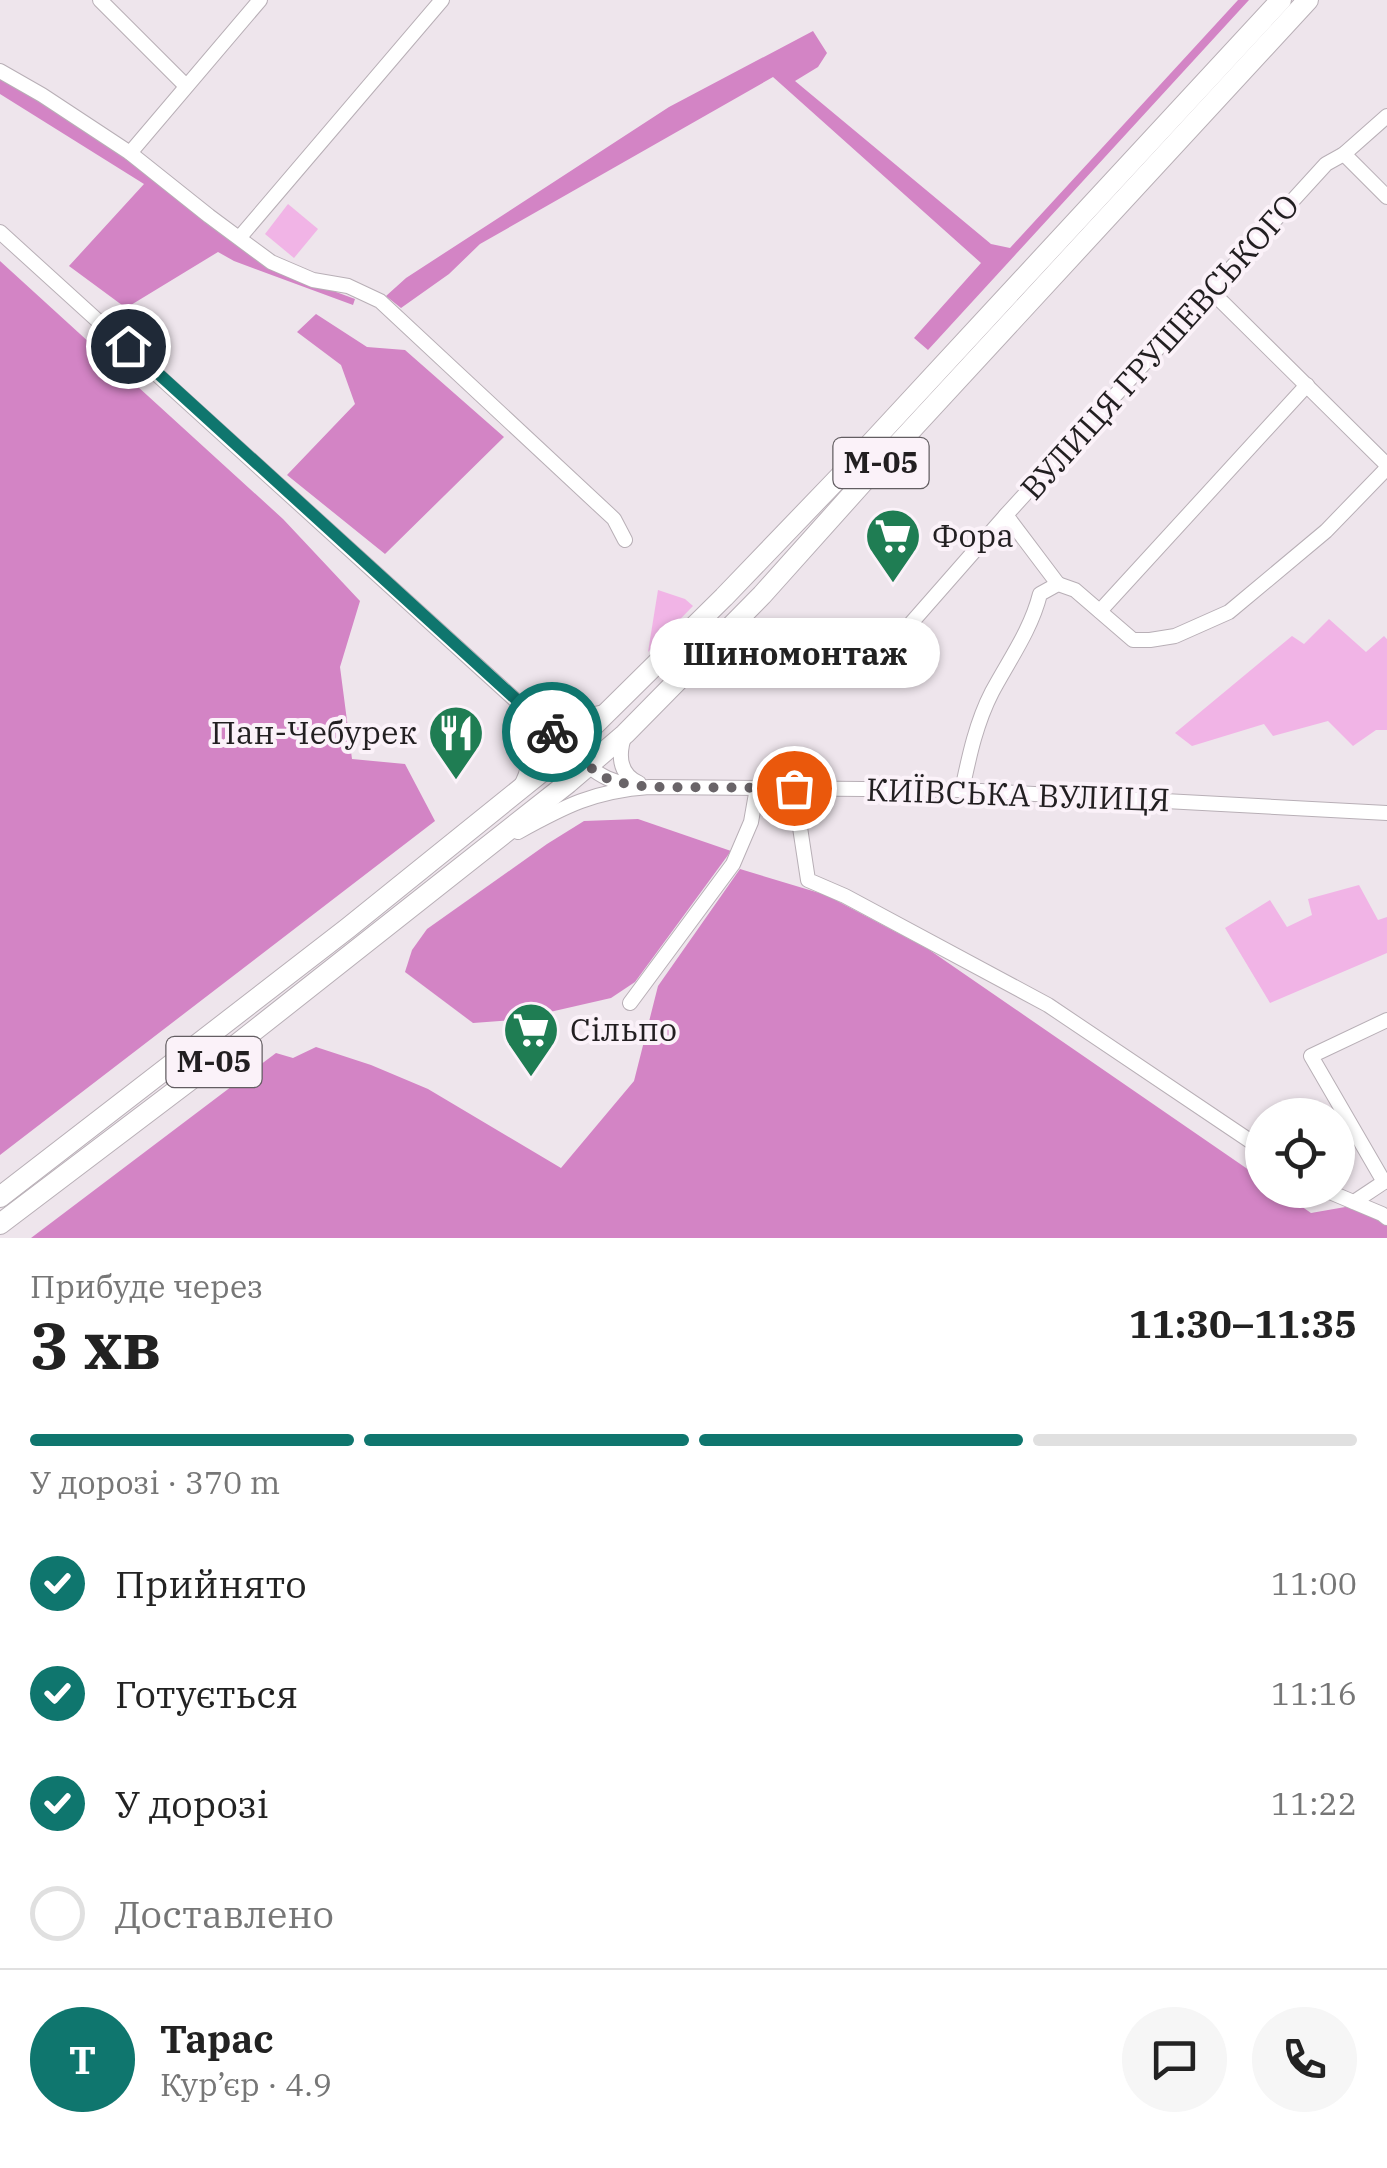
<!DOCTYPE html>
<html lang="uk">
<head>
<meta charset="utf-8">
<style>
	:root { --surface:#fff; --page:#f6f6f6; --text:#222; --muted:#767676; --line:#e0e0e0; --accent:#0f766e }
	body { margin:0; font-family:"IBM Plex Serif",serif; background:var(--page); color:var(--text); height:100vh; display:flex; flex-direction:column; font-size:38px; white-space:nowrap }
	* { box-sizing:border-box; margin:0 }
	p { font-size:32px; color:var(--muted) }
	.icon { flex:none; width:55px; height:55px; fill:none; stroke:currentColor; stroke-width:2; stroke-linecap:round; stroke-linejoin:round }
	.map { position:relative; height:1238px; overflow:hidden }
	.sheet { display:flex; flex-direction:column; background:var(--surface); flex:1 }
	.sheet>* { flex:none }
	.fabs { position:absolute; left:1245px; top:1098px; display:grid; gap:20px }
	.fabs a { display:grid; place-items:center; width:110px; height:110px; border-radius:50%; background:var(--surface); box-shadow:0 2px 8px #0004; font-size:50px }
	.pin { position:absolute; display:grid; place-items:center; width:85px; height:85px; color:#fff; margin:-42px; border:5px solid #fff; border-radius:50%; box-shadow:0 2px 10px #0007 }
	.courier { position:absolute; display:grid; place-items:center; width:100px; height:100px; margin:-50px; border:8px solid #0f766e; border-radius:50%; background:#fff; color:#222; box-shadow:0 2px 12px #0007 }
	.bubble { position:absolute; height:70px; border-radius:35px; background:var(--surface); box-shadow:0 2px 8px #0004; font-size:32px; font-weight:800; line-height:70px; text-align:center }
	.overview em { font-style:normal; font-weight:800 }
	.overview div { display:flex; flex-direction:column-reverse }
	.overview { display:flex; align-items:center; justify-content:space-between; height:170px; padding:0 30px }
	h1 { font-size:65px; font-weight:800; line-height:75px }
	.bar { display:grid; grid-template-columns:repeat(4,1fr); gap:15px 10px; align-content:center; height:120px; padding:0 30px }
	.bar i { height:12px; border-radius:8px; background:var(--line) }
	.bar .on { background:var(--accent) }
	.bar p { grid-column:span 4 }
	.line { display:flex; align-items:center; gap:25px; padding:0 30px; border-top:2px solid var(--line) }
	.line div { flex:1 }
	.round { display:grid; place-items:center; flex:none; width:105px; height:105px; border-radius:52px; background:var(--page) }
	ol { padding:0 30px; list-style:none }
	li { display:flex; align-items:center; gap:30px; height:110px }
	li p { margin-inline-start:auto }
	li .icon { padding:10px; border-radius:50%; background:var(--accent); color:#fff; stroke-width:4 }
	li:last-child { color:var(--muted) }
	li i { width:55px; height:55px; border:5px solid var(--line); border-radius:50% }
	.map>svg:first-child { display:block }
	.green { fill:#f1b4e6 }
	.forest { fill:#d384c5 }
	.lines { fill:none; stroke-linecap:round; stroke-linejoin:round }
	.minor-casing { stroke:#b8afb6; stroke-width:16 }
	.highway-casing { stroke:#b8afb6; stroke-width:22 }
	.minor { stroke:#fff; stroke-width:14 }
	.highway { stroke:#fff; stroke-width:20 }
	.done { stroke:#696468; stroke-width:10; stroke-dasharray:0 18 }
	.route { stroke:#0f766e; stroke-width:12 }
	.labels { text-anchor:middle; stroke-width:8; stroke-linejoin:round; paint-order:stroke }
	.shield { fill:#fbf2f9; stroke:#635e62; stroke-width:2.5 }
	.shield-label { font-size:30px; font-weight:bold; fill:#221f21 }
	.street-label { font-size:32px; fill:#221f21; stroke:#fbf2f9 }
	.poi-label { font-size:32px; fill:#221f21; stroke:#fbf2f9; text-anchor:start }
</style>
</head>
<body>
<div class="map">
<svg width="1387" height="1238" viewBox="0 0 1387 1238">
	<rect width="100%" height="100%" fill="#eee5ec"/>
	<g class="green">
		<path d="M 288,204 L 318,229 L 294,258 L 265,234 Z"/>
		<path d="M 658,590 L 685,599 L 693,606 L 648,652 Z"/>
		<path d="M 1329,619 L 1366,652 L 1384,636 L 1387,639 L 1387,730 L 1376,730 L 1353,746 L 1328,721 L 1273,736 L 1264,724 L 1192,746 L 1175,733 L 1292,636 L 1304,644 Z"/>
		<path d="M 1359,885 L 1378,920 L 1387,917 L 1387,953 L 1270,1003 L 1225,928 L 1270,900 L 1287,927 L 1312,915 L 1308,899 Z"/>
	</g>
	<g class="forest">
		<path d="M 1238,0 L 1249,0 L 928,350 L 914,338 L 981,263 L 773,77 L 480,244 L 449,274 L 401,308 L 386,296 L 406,278 L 669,107 L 813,31 L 827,53 L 818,67 L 795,81 L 991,244 L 1010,248 Z"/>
		<path d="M 0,76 L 123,155 L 158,180 L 241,248 L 274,269 L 355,299 L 353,305 L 234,261 L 218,252 L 126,308 L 69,266 L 144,184 L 0,94 Z"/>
		<path d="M 0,261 L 283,519 L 360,601 L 340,667 L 352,759 L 405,764 L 435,821 L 0,1155 Z"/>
		<path d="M 316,314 L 367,347 L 405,350 L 504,437 L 385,554 L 287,475 L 355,404 L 341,365 L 297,332 Z"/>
		<path d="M 638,819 L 731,851 L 635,982 L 611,998 L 515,1020 L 473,1023 L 405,972 L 412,950 L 427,929 L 547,844 L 584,821 Z"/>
		<path d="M 740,869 L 826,895 L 928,949 L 1262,1179 L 1262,1190 L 1278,1190 L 1311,1213 L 1351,1206 L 1387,1218 L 1387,1238 L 31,1238 L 276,1053 L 293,1058 L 316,1047 L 371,1065 L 428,1089 L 561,1168 L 634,1081 L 658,986 Z"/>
	</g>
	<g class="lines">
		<g class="minor-casing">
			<g id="minor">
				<path d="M 100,0 L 186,86"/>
				<path d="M 0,71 L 42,95 L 130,153 L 209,216 L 271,262 L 313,280 L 348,286 L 380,301 L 614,519 L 625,540"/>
				<path d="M 130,153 L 260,0"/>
				<path d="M 1344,154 L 1387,197"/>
				<path d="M 0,232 L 588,766 C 601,776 612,782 628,784"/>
				<path d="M 240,237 L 442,0"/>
				<path d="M 1212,292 L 1387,465"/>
				<path d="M 1006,515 L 1058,584"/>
				<path d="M 1100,611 L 1307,385"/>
				<path d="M 863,678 L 1006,515 L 1326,164 L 1344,154 L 1387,116"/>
				<path d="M 533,709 C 562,720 575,719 604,712"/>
				<path d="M 625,734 C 618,754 618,774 639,783"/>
				<path d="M 521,786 C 535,758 531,735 524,706"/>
				<path d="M 794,788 L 808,880 L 845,896 L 1048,1005 L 1262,1149"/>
				<path d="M 962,790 C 969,757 976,723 992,692 C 1009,660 1031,630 1040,594 L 1058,584 L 1075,590 L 1133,640 L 1150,640 L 1175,636 L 1229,612 L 1326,531 L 1387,468"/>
				<path d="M 518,832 C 565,806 594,791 649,787 L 962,790 L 1387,813"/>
				<path d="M 630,1003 L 733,864 L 751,822 L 757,788"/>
				<path d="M 1384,1182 L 1311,1056 L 1387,1020"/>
				<path d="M 1325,1190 L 1382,1214 L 1387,1218"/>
				<path d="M 1354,1202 L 1387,1180"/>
			</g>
		</g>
		<g class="highway-casing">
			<g id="highway">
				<path d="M 0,1197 L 348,928 L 570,749 L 724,597 L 847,469 L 1281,0"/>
				<path d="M 0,1224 L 231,1049 L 568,783 L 625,734 L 762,595 L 865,480 L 1308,0"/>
			</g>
		</g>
		<use href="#minor" class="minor"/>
		<use href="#highway" class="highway"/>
	</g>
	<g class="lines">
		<path class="done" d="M 552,732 L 599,775 L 616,782 L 648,787 L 794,788"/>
		<path class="route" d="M 128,346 L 552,732"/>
	</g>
	<defs>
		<g id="supermarket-pin" transform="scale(2.875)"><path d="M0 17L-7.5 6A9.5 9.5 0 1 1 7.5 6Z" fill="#1f7d53" stroke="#fbf2f9"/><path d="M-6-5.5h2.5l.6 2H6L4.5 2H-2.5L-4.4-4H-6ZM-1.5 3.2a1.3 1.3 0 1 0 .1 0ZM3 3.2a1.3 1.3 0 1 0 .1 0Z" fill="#fff"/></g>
		<g id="restaurant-pin" transform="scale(2.875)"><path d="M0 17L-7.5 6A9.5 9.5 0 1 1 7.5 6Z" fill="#1f7d53" stroke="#fbf2f9"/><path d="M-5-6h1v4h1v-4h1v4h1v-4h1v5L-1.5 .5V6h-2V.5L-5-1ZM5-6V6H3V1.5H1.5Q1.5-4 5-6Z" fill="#fff"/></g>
	</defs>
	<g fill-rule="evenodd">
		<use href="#supermarket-pin" x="893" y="536"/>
		<use href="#restaurant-pin" x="456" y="733"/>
		<use href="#supermarket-pin" x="531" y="1030"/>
	</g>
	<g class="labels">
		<g class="shield">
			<rect x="833.5" y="438" width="95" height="50" rx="8"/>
			<rect x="166.5" y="1037" width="95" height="50" rx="8"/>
		</g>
		<g class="shield-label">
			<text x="881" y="473">М-05</text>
			<text x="214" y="1072">М-05</text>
		</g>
		<g class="street-label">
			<text transform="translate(1160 347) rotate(-48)" y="11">ВУЛИЦЯ ГРУШЕВСЬКОГО</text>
			<text transform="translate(1018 795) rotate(2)" y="11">КИЇВСЬКА ВУЛИЦЯ</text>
		</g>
		<g class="poi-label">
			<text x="932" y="547">Фора</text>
			<text x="417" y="744" text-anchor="end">Пан-Чебурек</text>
			<text x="570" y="1041">Сільпо</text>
		</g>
	</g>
</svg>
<div class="fabs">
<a><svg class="icon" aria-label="locate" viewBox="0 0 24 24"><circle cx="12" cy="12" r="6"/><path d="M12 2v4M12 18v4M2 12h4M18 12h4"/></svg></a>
</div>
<div class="pin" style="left:794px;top:788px;background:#ea580c"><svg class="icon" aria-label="bag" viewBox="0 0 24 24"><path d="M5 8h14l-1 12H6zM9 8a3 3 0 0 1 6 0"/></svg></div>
<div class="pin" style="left:128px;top:346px;background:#1f2937"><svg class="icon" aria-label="home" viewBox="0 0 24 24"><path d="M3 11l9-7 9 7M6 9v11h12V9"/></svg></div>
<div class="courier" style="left:552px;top:732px"><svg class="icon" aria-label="bike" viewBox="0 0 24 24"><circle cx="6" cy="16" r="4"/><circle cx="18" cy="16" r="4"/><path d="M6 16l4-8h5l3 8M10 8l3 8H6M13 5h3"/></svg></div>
<div class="bubble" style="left:650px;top:618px;width:290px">Шиномонтаж</div>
</div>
<section class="sheet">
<div class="overview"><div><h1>3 хв</h1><p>Прибуде через</p></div><em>11:30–11:35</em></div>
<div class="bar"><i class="on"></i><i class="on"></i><i class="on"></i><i></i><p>У дорозі · 370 m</p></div>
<ol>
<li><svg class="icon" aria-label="check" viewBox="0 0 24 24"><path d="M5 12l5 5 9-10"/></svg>Прийнято<p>11:00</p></li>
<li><svg class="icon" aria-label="check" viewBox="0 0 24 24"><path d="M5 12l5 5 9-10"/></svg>Готується<p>11:16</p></li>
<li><svg class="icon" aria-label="check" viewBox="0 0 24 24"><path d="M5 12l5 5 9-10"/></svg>У дорозі<p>11:22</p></li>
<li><i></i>Доставлено</li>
</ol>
<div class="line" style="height:180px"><b class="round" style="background:var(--accent);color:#fff">Т</b><div><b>Тарас</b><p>Кур’єр · 4.9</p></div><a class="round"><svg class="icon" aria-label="chat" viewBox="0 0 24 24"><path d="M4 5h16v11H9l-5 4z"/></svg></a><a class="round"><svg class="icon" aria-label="phone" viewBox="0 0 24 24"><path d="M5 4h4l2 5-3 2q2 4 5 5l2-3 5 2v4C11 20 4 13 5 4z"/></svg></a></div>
</section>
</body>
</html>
